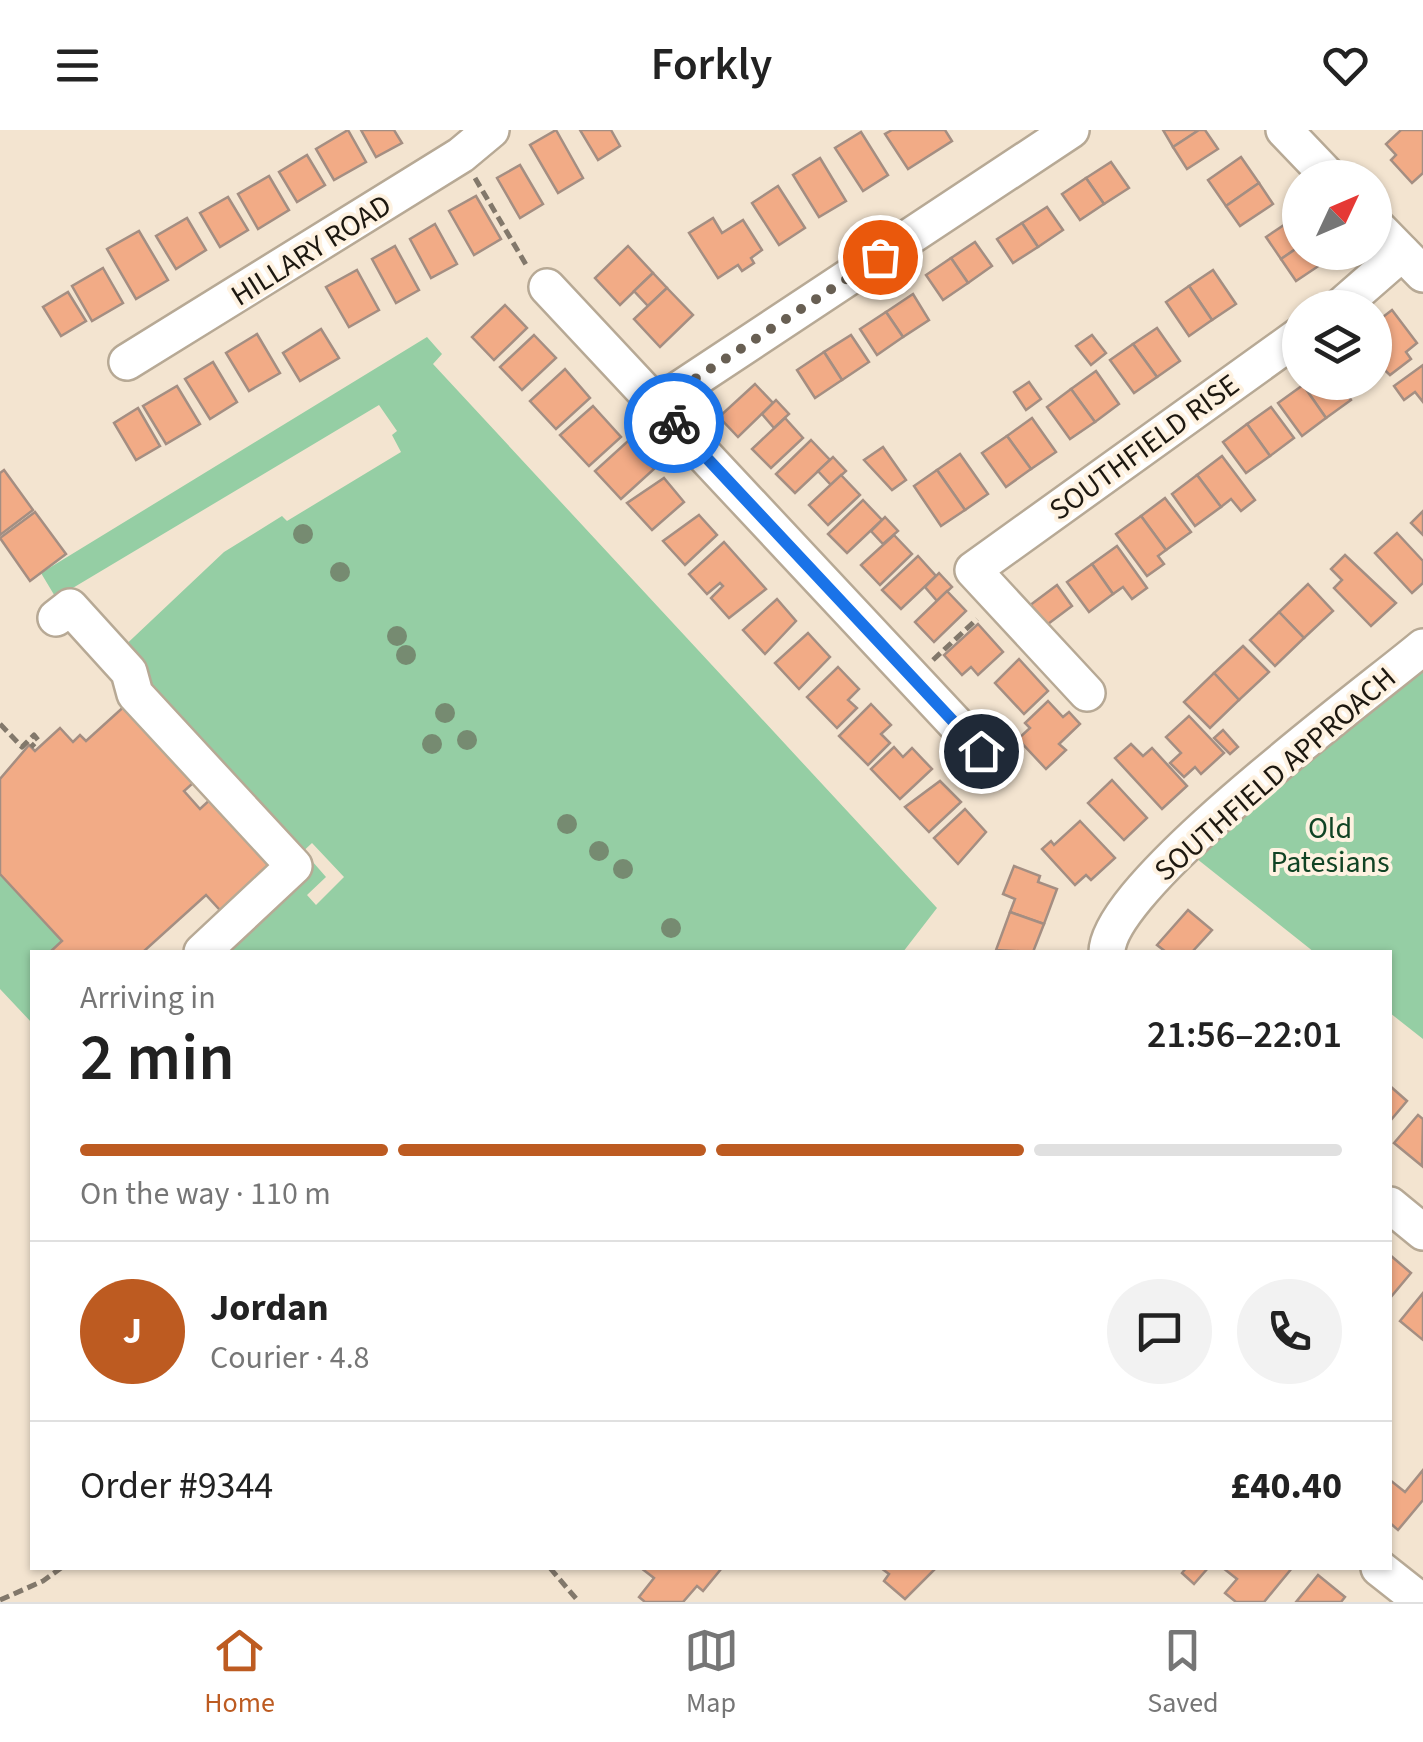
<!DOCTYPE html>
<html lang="en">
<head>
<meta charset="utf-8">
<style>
	:root { --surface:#fff; --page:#f2f2f2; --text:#222; --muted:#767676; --line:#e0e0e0; --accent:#bd5b21 }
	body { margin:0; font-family:"Source Sans 3",sans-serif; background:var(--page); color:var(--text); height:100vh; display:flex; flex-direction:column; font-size:38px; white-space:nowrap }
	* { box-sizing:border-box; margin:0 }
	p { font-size:32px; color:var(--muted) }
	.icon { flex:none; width:55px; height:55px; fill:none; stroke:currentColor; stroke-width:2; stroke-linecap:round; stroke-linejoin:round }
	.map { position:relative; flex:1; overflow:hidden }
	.sheet { position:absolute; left:30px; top:820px; width:1362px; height:620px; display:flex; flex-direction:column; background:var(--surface); border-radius:0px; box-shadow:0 2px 8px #0004 }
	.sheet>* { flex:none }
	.needle { width:65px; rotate:46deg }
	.controls { position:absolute; left:1282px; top:30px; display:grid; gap:20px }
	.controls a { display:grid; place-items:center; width:110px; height:110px; border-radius:50%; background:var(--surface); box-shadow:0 2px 8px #0004; font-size:50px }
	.pin { position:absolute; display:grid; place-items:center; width:85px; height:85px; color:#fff; margin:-42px; border:5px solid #fff; border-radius:50%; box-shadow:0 2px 10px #0007 }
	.courier { position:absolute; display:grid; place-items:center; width:100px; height:100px; margin:-50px; border:8px solid #1a73e8; border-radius:50%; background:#fff; color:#222; box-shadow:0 2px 12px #0007 }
	.headline em { font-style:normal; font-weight:600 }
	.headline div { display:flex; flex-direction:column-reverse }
	.headline { display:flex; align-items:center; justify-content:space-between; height:170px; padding:0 50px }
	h1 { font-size:65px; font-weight:600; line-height:75px }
	.bar { display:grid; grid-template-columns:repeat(4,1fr); gap:15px 10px; align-content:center; height:120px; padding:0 50px }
	.bar i { height:12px; border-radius:8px; background:var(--line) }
	.bar .selected { background:var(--accent) }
	.bar p { grid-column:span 4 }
	.line { display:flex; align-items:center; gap:25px; padding:0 50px; border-top:2px solid var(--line) }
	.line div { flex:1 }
	.round { display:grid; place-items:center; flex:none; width:105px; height:105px; border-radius:52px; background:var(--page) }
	header { display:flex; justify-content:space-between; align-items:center; height:130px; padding:0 50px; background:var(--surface); font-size:45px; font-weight:600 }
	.menu { display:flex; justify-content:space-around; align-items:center; height:140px; border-top:2px solid var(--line); background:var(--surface); font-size:28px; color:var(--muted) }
	.menu a { display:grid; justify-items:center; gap:5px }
	.menu .selected { color:var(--accent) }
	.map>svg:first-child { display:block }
	.green { fill:#95cea4 }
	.building { fill:#f2ab86; stroke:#a48e82; stroke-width:2.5 }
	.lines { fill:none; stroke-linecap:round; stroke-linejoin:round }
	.minor-casing { stroke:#b7a995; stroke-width:40 }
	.path { stroke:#82786b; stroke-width:5; stroke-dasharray:10 5; stroke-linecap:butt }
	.minor { stroke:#fff; stroke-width:35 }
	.tree { fill:#768b71 }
	.done { stroke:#685f53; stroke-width:10; stroke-dasharray:0 18 }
	.route { stroke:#1a73e8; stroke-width:12 }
	.labels { text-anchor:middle; stroke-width:8; stroke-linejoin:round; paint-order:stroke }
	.street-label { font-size:30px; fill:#1d1810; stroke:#fef2e1 }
	.park-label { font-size:30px; fill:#104324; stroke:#fef2e1 }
</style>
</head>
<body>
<header><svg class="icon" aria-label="menu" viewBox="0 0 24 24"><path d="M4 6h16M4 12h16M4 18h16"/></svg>Forkly<svg class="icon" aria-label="heart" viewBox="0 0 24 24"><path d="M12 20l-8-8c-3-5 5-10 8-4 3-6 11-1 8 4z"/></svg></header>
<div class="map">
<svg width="1423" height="1472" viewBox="0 0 1423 1472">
	<rect width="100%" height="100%" fill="#f3e4d0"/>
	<g class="green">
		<path d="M 427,207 L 442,224 L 433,234 L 937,778 L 903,822 L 216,822 L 312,731 L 326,747 L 307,765 L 316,775 L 344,747 L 312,713 L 297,727 L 117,523 L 224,422 L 282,386 L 287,391 L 401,322 L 392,305 L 397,301 L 379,275 L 56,468 L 41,443 Z"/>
		<path d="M 1423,515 L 1423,909 L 1390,883 L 1390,822 L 1314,822 L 1182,717 Z"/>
		<path d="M 0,744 L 62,811 L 50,822 L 32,822 L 32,893 L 0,859 Z"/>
	</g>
	<g class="building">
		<path d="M 348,0 L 366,32 L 334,50 L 316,19 Z"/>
		<path d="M 361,0 L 394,0 L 402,13 L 376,27 Z"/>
		<path d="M 556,0 L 583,48 L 558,63 L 530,15 Z"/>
		<path d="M 580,0 L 611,0 L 620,16 L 598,30 Z"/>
		<path d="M 892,0 L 945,0 L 952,11 L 908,39 L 885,4 Z"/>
		<path d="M 1163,0 L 1199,0 L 1173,17 Z"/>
		<path d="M 1199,0 L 1205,0 L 1218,19 L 1187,39 L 1173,17 Z"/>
		<path d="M 1401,0 L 1423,0 L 1423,43 L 1412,53 L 1391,30 L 1396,25 L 1386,14 Z"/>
		<path d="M 861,2 L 888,45 L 863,61 L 835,18 Z"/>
		<path d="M 307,25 L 325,55 L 297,72 L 279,42 Z"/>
		<path d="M 1241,27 L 1259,53 L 1226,76 L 1208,50 Z"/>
		<path d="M 820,28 L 846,71 L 819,87 L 793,45 Z"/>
		<path d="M 1111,32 L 1129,58 L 1104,74 L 1086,48 Z"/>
		<path d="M 520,35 L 543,74 L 520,88 L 497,48 Z"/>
		<path d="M 269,46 L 289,80 L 258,99 L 238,64 Z"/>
		<path d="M 1086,48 L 1104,74 L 1080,90 L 1062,64 Z"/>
		<path d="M 1259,53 L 1273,74 L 1240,96 L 1226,76 Z"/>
		<path d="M 778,56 L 805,98 L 779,115 L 752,73 Z"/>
		<path d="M 476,66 L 501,109 L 474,125 L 449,81 Z"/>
		<path d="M 228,67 L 248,100 L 220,117 L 200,83 Z"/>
		<path d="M 1047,77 L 1063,100 L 1038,117 L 1022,93 Z"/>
		<path d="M 187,88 L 206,120 L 176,139 L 156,106 Z"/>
		<path d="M 713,88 L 722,103 L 743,90 L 762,120 L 751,128 L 754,133 L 742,141 L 738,135 L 718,148 L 689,103 Z"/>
		<path d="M 1293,89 L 1300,100 L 1300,116 L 1281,129 L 1266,107 Z"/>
		<path d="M 1022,93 L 1038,117 L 1013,133 L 997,109 Z"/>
		<path d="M 435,94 L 457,134 L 431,148 L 410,109 Z"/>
		<path d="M 139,101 L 168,150 L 136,169 L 107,119 Z"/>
		<path d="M 975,112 L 992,136 L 968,153 L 951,128 Z"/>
		<path d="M 395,116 L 419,160 L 396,173 L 372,129 Z"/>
		<path d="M 628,116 L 653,143 L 620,175 L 595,148 Z"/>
		<path d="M 1300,116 L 1300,122 L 1316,122 L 1323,133 L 1296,151 L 1281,129 Z"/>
		<path d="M 951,128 L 968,153 L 943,170 L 926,145 Z"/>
		<path d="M 103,138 L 123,173 L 92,191 L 72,156 Z"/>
		<path d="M 357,140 L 379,180 L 349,197 L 326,157 Z"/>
		<path d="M 1213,140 L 1236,174 L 1212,190 L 1189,156 Z"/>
		<path d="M 653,143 L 667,158 L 648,176 L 634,161 Z"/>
		<path d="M 1189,156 L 1212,190 L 1189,206 L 1166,172 Z"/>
		<path d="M 667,158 L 693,185 L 660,217 L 634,189 Z"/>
		<path d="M 68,162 L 86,191 L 61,206 L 43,177 Z"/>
		<path d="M 913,164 L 929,190 L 903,207 L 886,182 Z"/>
		<path d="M 505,175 L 527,198 L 494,230 L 472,207 Z"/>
		<path d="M 1392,180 L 1417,213 L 1406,222 L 1411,229 L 1390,245 L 1375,231 L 1375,193 Z"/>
		<path d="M 886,182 L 903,207 L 877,225 L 860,199 Z"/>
		<path d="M 1157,198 L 1180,231 L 1157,247 L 1133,214 Z"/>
		<path d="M 321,199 L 339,228 L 300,251 L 283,223 Z"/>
		<path d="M 257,204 L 280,243 L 249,261 L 226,223 Z"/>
		<path d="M 534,205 L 556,228 L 522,260 L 500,237 Z"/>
		<path d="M 851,205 L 869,232 L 842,250 L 824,222 Z"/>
		<path d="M 1092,205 L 1106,223 L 1091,235 L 1076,216 Z"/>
		<path d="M 1133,214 L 1157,247 L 1134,263 L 1110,230 Z"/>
		<path d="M 824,222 L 842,250 L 815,268 L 797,240 Z"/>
		<path d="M 213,232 L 237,272 L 210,289 L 185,249 Z"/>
		<path d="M 1423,235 L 1423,272 L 1415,262 L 1404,270 L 1394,256 Z"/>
		<path d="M 565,239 L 590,268 L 556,299 L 530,271 Z"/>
		<path d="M 1096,241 L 1119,274 L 1095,292 L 1071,259 Z"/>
		<path d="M 1029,252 L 1041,269 L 1026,280 L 1014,262 Z"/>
		<path d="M 1307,252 L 1339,252 L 1351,270 L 1326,288 L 1303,255 Z"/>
		<path d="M 755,254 L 773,273 L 738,307 L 719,287 Z"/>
		<path d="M 1303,255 L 1326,288 L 1302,306 L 1278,273 Z"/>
		<path d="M 177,256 L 200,294 L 166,314 L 143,276 Z"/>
		<path d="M 1071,259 L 1095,292 L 1070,309 L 1047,277 Z"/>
		<path d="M 776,270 L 789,284 L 774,298 L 762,284 Z"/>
		<path d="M 593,276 L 621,307 L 589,336 L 560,305 Z"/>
		<path d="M 1271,277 L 1294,308 L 1270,326 L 1247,294 Z"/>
		<path d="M 138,278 L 160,316 L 136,330 L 114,293 Z"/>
		<path d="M 785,288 L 803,308 L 771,338 L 752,319 Z"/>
		<path d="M 1032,288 L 1056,322 L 1031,339 L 1007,306 Z"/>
		<path d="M 1247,294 L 1270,326 L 1246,343 L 1223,312 Z"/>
		<path d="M 1007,306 L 1031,339 L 1006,357 L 982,323 Z"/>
		<path d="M 811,310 L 830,330 L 795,363 L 776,344 Z"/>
		<path d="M 628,311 L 654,339 L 621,369 L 595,341 Z"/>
		<path d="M 883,317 L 906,350 L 892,360 L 864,330 Z"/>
		<path d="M 960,324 L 988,364 L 965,380 L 937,340 Z"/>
		<path d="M 1222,326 L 1255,370 L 1241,381 L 1231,369 L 1221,377 L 1197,345 Z"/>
		<path d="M 833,327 L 846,341 L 831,355 L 818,341 Z"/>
		<path d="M 4,340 L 33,380 L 0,405 L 0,343 Z"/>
		<path d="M 937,340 L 965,380 L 941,396 L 914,356 Z"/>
		<path d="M 841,345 L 860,365 L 828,395 L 809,375 Z"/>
		<path d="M 1197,345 L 1221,377 L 1195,396 L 1172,364 Z"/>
		<path d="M 664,348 L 684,372 L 652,400 L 627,373 Z"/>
		<path d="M 1165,368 L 1191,402 L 1166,420 L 1141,386 Z"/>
		<path d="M 863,370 L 882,390 L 847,423 L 828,404 Z"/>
		<path d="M 1423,381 L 1423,405 L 1411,393 Z"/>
		<path d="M 35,382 L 66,424 L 30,451 L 0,408 Z"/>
		<path d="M 699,385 L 717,405 L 685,435 L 663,411 Z"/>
		<path d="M 1141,386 L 1166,420 L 1158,426 L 1164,434 L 1147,446 L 1116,404 Z"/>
		<path d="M 885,387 L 898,401 L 883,414 L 871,401 Z"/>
		<path d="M 1397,403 L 1423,431 L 1423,453 L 1412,463 L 1375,423 Z"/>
		<path d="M 894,405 L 912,424 L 880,455 L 861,435 Z"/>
		<path d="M 724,412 L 766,459 L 729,488 L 711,468 L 723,456 L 720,453 L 707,464 L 689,444 Z"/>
		<path d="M 1117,416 L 1147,458 L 1132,469 L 1123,457 L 1113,464 L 1092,434 Z"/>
		<path d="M 1345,425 L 1396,473 L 1371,496 L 1334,458 L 1342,450 L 1331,439 Z"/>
		<path d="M 918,426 L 936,446 L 901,479 L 882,460 Z"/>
		<path d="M 1092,434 L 1113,464 L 1089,482 L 1067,452 Z"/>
		<path d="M 939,443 L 952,457 L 937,471 L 925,457 Z"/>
		<path d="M 1308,454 L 1333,481 L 1304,508 L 1279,482 Z"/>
		<path d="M 1057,455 L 1072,476 L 1036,503 L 1021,482 Z"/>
		<path d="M 947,461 L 966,481 L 934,512 L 915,492 Z"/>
		<path d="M 777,469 L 796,491 L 765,524 L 743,500 Z"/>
		<path d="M 1279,482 L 1304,508 L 1275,536 L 1250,510 Z"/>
		<path d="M 978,494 L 1003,522 L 978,545 L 971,537 L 962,545 L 944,525 Z"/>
		<path d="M 808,503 L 830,527 L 799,559 L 775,533 Z"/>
		<path d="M 1243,516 L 1269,542 L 1239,570 L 1214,543 Z"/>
		<path d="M 1019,529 L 1048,561 L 1024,584 L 995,553 Z"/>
		<path d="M 838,537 L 859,559 L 848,570 L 857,578 L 837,598 L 807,567 Z"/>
		<path d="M 1214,543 L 1239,570 L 1210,598 L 1184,572 Z"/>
		<path d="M 1048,571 L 1063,587 L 1069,582 L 1080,594 L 1059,614 L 1066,620 L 1046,639 L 1018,609 L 1030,598 L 1025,593 Z"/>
		<path d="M 129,572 L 201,646 L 184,661 L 200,679 L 215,665 L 278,734 L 231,792 L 206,765 L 143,822 L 50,822 L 62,811 L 0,744 L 0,649 L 29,615 L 35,621 L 60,598 L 73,612 L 80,605 L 86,611 Z"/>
		<path d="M 871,574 L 891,595 L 881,604 L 890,613 L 868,635 L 839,606 Z"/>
		<path d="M 1189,586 L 1224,623 L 1201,644 L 1195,637 L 1184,647 L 1170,633 L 1181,623 L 1166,607 Z"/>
		<path d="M 1223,600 L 1238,617 L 1230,624 L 1214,608 Z"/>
		<path d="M 1131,614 L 1143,626 L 1152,618 L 1187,656 L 1162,679 L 1115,628 Z"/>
		<path d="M 894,617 L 903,627 L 912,618 L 932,639 L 900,669 L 871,639 Z"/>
		<path d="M 1112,650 L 1147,688 L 1124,710 L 1088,673 Z"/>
		<path d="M 940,651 L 961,672 L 929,702 L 905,677 Z"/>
		<path d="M 965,679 L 986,702 L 958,734 L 934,708 Z"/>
		<path d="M 1080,691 L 1115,728 L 1091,750 L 1086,745 L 1075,755 L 1042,719 L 1051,711 L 1054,715 Z"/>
		<path d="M 1014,736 L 1040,746 L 1038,752 L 1057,759 L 1044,794 L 1010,782 L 1015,769 L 1003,764 Z"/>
		<path d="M 1188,780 L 1212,800 L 1192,822 L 1166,822 L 1157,815 Z"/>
		<path d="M 1010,782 L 1044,794 L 1033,822 L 996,820 Z"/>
		<path d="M 1390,956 L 1407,971 L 1390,991 Z"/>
		<path d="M 1418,985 L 1423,989 L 1422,1036 L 1394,1013 Z"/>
		<path d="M 1390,1125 L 1411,1143 L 1390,1168 Z"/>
		<path d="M 1423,1163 L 1423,1210 L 1400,1191 Z"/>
		<path d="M 1423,1340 L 1423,1370 L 1398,1400 L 1390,1393 L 1390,1350 L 1405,1362 Z"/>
		<path d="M 641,1438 L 720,1438 L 721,1439 L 703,1461 L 697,1456 L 683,1472 L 645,1472 L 639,1467 L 654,1448 Z"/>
		<path d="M 881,1438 L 936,1438 L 905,1469 L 884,1451 L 889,1444 Z"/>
		<path d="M 1186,1438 L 1208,1438 L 1194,1454 L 1182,1443 Z"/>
		<path d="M 1223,1438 L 1292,1438 L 1264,1472 L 1236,1472 L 1225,1463 L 1237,1449 Z"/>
		<path d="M 1318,1445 L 1345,1467 L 1341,1472 L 1296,1472 Z"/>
	</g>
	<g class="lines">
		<g class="minor-casing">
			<g id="minor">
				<path d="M 1284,0 L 1330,48"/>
				<path d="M 1375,95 L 1423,144"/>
				<path d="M 547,157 L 981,621"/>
				<path d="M 1339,178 L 1402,123"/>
				<path d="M 127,232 L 461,25 L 491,0"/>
				<path d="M 657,274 L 1071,0"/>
				<path d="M 56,488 L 70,477 L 129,542 L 135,564 L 294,736 L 202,822"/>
				<path d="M 1087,563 L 973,440 L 1300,205"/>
				<path d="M 1107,822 C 1108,755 1363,567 1423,517"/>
				<path d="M 1390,1075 L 1423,1102"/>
				<path d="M 1379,1438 L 1422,1472"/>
			</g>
		</g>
		<g class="path">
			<path d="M 475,48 L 528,138"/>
			<path d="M 933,530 L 977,489"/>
			<path d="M 0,594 L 22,617 L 34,605 L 38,610 L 31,617"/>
			<path d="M 550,1438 L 579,1472"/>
			<path d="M 0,1470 L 43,1451 L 61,1438"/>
		</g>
		<use href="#minor" class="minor"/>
	</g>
	<g class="tree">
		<circle cx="303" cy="404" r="10"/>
		<circle cx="340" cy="442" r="10"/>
		<circle cx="397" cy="506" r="10"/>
		<circle cx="406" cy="525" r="10"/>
		<circle cx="445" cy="583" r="10"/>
		<circle cx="467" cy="610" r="10"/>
		<circle cx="432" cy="614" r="10"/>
		<circle cx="567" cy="694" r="10"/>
		<circle cx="599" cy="721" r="10"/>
		<circle cx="623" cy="739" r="10"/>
		<circle cx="671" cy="798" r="10"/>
	</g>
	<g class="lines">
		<path class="done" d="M 674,293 L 657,274 L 880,127"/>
		<path class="route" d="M 674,293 L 981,621"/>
	</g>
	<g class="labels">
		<g class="street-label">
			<text transform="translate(311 120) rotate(-32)" y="10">HILLARY ROAD</text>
			<text transform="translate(1144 317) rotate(-36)" y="10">SOUTHFIELD RISE</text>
			<text transform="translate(1275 644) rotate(-41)" y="10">SOUTHFIELD APPROACH</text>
		</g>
		<g class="park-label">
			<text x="1330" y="708">Old<tspan x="1330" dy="34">Patesians</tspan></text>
		</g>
	</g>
</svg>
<div class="controls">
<a><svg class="needle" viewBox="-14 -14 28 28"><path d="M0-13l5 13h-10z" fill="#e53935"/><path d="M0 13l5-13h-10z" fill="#767676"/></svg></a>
<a><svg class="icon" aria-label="layers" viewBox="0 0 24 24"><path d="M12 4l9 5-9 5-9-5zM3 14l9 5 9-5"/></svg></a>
</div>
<div class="pin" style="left:880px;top:127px;background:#ea580c"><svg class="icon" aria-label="bag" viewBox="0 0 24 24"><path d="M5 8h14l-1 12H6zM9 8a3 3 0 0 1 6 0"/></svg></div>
<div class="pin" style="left:981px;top:621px;background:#1f2937"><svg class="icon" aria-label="home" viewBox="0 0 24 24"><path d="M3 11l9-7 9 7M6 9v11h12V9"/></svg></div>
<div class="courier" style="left:674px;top:293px"><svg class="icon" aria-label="bike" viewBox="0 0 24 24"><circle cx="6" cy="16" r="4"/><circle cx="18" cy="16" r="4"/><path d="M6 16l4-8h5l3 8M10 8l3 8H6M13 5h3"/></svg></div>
<section class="sheet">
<div class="headline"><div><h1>2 min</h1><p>Arriving in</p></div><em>21:56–22:01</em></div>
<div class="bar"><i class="selected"></i><i class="selected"></i><i class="selected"></i><i></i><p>On the way · 110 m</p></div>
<div class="line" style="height:180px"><b class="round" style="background:var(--accent);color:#fff">J</b><div><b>Jordan</b><p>Courier · 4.8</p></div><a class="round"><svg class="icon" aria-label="chat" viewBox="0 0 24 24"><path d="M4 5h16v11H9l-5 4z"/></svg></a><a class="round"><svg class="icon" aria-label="phone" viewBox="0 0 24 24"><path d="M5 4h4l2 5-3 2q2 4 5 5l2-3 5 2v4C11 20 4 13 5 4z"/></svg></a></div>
<div class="line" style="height:130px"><div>Order #9344</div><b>£40.40</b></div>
</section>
</div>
<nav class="menu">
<a class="selected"><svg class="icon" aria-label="home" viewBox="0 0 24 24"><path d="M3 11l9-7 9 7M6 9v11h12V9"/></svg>Home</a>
<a><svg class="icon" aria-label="map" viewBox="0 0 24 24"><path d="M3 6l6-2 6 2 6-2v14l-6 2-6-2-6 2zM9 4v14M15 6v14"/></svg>Map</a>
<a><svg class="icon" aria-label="saved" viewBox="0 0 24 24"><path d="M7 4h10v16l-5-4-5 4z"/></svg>Saved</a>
</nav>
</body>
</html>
